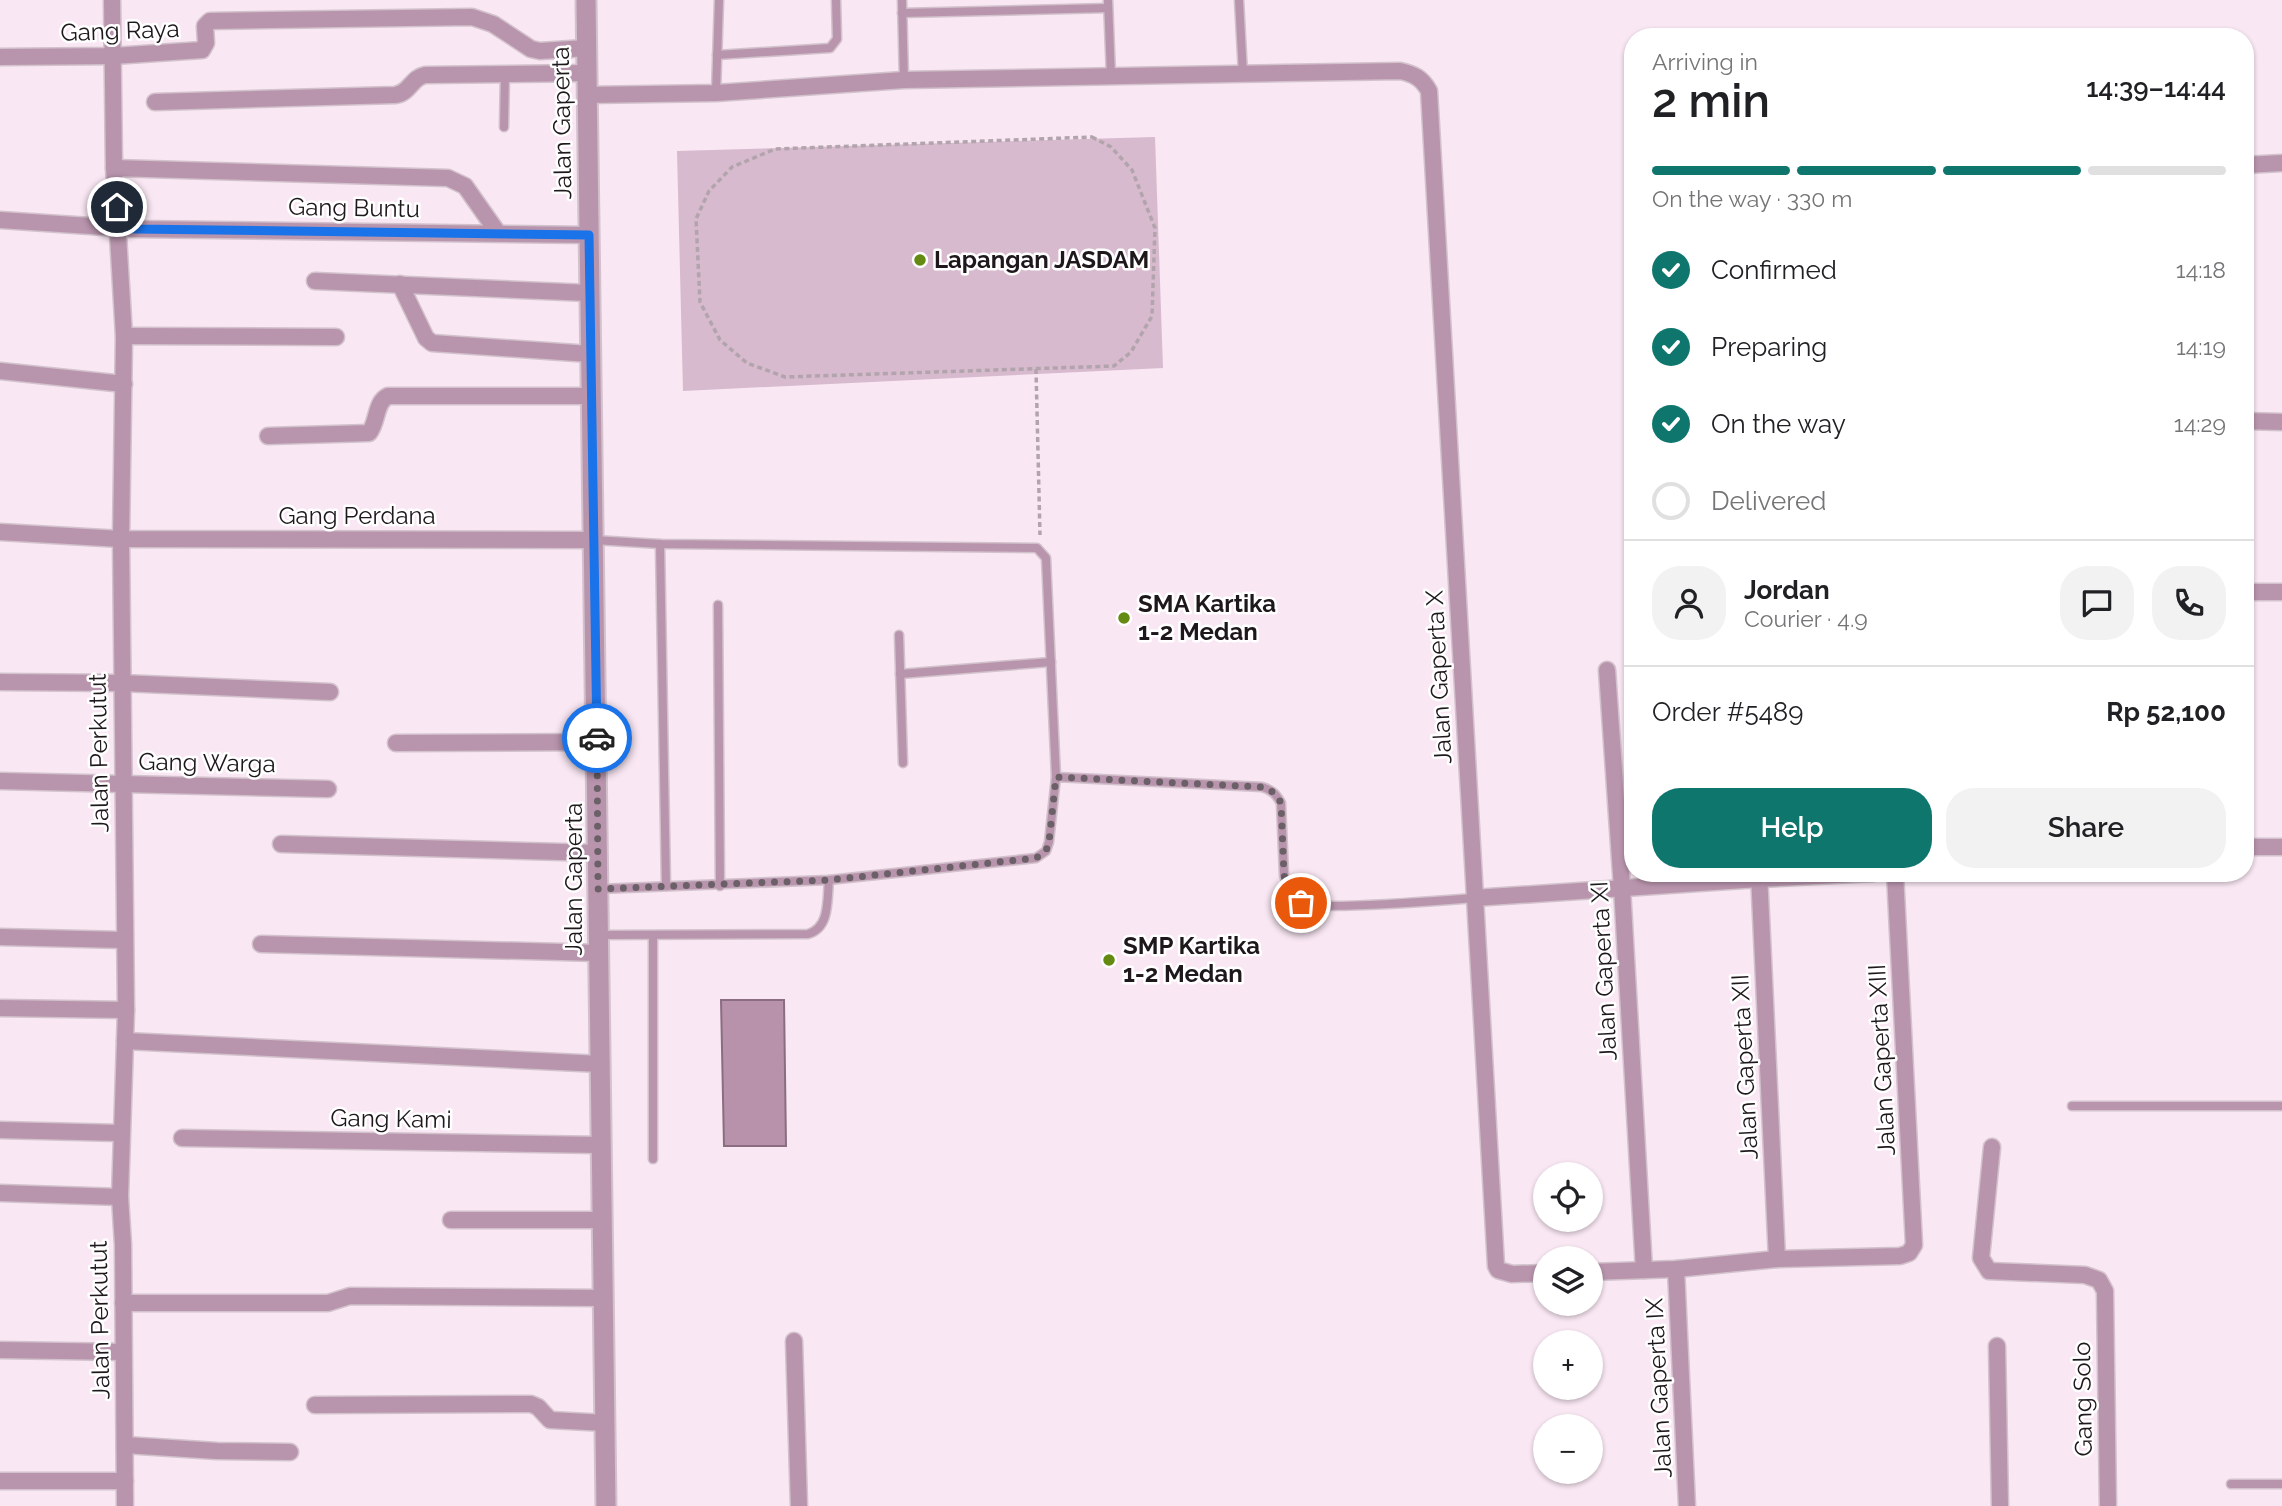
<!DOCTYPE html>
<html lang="en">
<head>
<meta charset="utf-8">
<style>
	:root { --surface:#fff; --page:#f2f2f2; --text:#202124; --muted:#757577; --line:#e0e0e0; --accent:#0f766e }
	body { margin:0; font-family:Raleway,sans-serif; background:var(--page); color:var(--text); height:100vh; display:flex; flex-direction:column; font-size:26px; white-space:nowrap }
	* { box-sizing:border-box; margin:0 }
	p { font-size:23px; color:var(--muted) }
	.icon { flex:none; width:38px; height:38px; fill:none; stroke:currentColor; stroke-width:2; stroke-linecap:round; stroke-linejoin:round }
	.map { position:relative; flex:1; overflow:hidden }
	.details { position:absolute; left:1624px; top:28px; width:630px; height:854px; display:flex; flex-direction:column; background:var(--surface); border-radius:28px; box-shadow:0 2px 5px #0004 }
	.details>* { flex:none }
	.tools { position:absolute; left:1533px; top:1162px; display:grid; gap:14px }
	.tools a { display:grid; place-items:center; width:70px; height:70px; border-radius:50%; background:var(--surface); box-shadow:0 2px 5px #0004; font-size:35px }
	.pin { position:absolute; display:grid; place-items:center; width:60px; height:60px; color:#fff; margin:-30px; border:4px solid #fff; border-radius:50%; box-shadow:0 2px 7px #0007 }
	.courier { position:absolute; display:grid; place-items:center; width:70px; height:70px; margin:-35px; border:5px solid #1a73e8; border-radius:50%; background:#fff; color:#222; box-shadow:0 2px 9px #0007 }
	.summary em { font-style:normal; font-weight:600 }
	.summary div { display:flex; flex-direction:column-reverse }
	.summary { display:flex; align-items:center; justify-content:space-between; height:119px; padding:0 28px }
	h1 { font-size:46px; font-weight:600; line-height:52px }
	.bar { display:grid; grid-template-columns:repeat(4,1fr); gap:10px 7px; align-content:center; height:84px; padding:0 28px }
	.bar i { height:9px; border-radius:5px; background:var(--line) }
	.bar .current { background:var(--accent) }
	.bar p { grid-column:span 4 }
	.line { display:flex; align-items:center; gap:18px; padding:0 28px; border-top:2px solid var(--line) }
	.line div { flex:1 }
	.round { display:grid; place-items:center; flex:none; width:74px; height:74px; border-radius:28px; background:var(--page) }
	ol { padding:0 28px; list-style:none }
	li { display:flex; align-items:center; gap:21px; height:77px }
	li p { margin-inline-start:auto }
	li .icon { padding:7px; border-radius:50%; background:var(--accent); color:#fff; stroke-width:4 }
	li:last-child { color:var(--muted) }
	li i { width:38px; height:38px; border:4px solid var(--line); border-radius:50% }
	.action { display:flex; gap:14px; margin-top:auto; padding:14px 28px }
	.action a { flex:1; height:80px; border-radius:28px; background:var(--accent); color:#fff; font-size:28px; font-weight:600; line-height:80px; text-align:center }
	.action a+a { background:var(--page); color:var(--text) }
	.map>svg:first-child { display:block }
	.green { fill:#d7bacd }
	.water { fill:#b892ab; stroke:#8a6d80; stroke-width:2 }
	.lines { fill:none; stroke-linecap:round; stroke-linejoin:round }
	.service-casing { stroke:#d2c2cc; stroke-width:11 }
	.minor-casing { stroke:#d2c2cc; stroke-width:19 }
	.tertiary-casing { stroke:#d2c2cc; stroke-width:23 }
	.path { stroke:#b2a4ad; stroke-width:3.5; stroke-dasharray:5 3.5; stroke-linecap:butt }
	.service { stroke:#b995ad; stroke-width:8 }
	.minor { stroke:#b995ad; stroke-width:16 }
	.tertiary { stroke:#b995ad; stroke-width:19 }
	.done { stroke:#6b6067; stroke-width:7; stroke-dasharray:0 12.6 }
	.route { stroke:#1a73e8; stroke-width:9 }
	.poi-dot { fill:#648a11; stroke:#fff; stroke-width:2.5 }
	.labels { text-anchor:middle; stroke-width:5; stroke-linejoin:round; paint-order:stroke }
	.street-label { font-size:24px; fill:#1e171b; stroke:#fff }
	.poi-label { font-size:24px; font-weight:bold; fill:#1e171b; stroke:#fff; text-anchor:start }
</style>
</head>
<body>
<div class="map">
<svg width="2282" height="1506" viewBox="0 0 2282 1506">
	<rect width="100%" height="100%" fill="#f9e7f3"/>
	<path class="green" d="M 1155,137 L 1163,368 L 683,391 L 677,151 Z"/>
	<path class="water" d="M 721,1000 L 784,1000 L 786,1146 L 724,1146 Z"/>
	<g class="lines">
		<g class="service-casing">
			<g id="service">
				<path d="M 902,0 L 904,80"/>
				<path d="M 1108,0 L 1111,76"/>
				<path d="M 1239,0 L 1243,74"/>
				<path d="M 902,13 L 1108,8"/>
				<path d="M 717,55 L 830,48 L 837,39 L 836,0"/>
				<path d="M 716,93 L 719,0"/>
				<path d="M 504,127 L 505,73"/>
				<path d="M 594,540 L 660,544 L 1037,548 L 1046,558 L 1056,777"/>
				<path d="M 660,544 L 666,886"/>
				<path d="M 718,605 L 720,886"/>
				<path d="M 899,635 L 903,763"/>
				<path d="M 900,674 L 1051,662"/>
				<path d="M 599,889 L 829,880 L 1036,858 L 1046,851 L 1049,842 L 1056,777 L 1262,787 C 1272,790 1276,794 1281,803 L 1284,875 C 1287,886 1291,896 1300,903 C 1315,911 1448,900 1474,898"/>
				<path d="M 598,935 L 808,934 C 830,928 827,900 829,880"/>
				<path d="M 2072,1106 L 2282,1106"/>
				<path d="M 653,1159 L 653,936"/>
				<path d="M 2231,1484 L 2282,1484"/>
			</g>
		</g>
		<g class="minor-casing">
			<g id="minor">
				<path d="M 112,0 L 114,168 L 124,336 L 121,539 L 126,1010 L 120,1197 L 123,1245 L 125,1506"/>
				<path d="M 0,57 L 113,56 L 202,50 L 206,43 L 205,26 L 210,21 L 472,17 L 493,24 L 531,49 L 540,51 L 586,48"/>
				<path d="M 586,95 L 716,93 L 904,80 L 1400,71 C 1414,74 1422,78 1429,91 L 1496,1266 L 1498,1270 L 1512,1274 L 1545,1273"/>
				<path d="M 155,102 L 395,95 C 410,93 411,78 425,75 L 586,73"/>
				<path d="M 2245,165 L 2282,163"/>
				<path d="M 114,168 L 448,178 L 465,186 L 498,233"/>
				<path d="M 0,220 L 135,229 L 589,235"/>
				<path d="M 315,281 L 589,293"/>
				<path d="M 400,284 L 426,338 L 432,343 L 590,354"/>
				<path d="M 124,336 L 336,337"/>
				<path d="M 0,371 L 124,384"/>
				<path d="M 2245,421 L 2282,422"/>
				<path d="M 268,436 L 369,433 C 378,422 375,402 388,396 L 591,396"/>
				<path d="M 0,532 L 121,539 L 594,540"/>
				<path d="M 2245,592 L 2282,592"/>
				<path d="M 1607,670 L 1622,888 L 1644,1270"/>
				<path d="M 0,682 L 121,683 L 330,692"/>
				<path d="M 396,743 L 597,742"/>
				<path d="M 0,781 L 328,789"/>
				<path d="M 281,844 L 598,853"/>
				<path d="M 2245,847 L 2282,847"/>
				<path d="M 1759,873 L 1777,1259"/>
				<path d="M 1474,898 L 1759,879 L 1874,873"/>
				<path d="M 0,937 L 123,940"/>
				<path d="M 261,944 L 598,953"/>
				<path d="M 0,1008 L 126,1010"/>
				<path d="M 125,1041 L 601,1064"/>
				<path d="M 0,1130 L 120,1133"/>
				<path d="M 182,1138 L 600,1145"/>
				<path d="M 1992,1147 L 1981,1258 L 1989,1271 L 2085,1275 L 2099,1280 L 2105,1291 L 2108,1506"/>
				<path d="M 0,1193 L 120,1197"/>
				<path d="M 451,1220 L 602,1220"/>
				<path d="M 1676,1269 L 1687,1506"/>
				<path d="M 1591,1272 L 1676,1269 L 1777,1259 L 1900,1256 L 1909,1253 L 1914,1245 L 1895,873"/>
				<path d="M 123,1303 L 328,1303 L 350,1296 L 603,1298"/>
				<path d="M 794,1341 L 799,1506"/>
				<path d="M 1997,1346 L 2000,1506"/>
				<path d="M 0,1350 L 123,1352"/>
				<path d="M 315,1405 L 531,1404 L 538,1407 L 550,1420 L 606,1423"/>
				<path d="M 125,1445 L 217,1451 L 290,1452"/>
				<path d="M 0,1481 L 125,1481"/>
			</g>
		</g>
		<g class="tertiary-casing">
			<path id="tertiary" d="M 586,0 L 606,1506"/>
		</g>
		<g class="path">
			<path d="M 1092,137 L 1111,147 L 1132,170 L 1155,228 L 1152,316 L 1131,352 L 1114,366 L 785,377 L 747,363 L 720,340 L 700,302 L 696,219 L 709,191 L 732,167 L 775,149 Z"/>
			<path d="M 1036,369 L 1040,535"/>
		</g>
		<use href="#service" class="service"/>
		<use href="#minor" class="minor"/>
		<use href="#tertiary" class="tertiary"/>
	</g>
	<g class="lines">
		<path class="done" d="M 597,738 L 598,889 L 829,880 L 1036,858 L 1046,851 L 1049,842 L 1056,777 L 1262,787 C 1272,790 1276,794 1281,803 L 1284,875 L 1287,886 L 1301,903"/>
		<path class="route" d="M 117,207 L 118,226 L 135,229 L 589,235 L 597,738"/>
	</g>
	<g class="poi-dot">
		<circle cx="920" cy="260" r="7"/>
		<circle cx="1124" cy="618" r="7"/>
		<circle cx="1109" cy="960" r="7"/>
	</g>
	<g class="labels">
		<g class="street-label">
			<text transform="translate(120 31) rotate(-2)" y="8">Gang Raya</text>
			<text transform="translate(562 123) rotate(-91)" y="8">Jalan Gaperta</text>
			<text transform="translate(354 208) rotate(1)" y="8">Gang Buntu</text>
			<text x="357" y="524">Gang Perdana</text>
			<text transform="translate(1439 677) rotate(-93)" y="8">Jalan Gaperta X</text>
			<text transform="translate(99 753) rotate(-91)" y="8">Jalan Perkutut</text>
			<text transform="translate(207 763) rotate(1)" y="8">Gang Warga</text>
			<text transform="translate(574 879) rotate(-90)" y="8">Jalan Gaperta</text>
			<text transform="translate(1604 971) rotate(-93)" y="8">Jalan Gaperta XI</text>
			<text transform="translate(1882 1060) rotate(-93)" y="8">Jalan Gaperta XIII</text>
			<text transform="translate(1745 1067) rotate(-93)" y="8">Jalan Gaperta XII</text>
			<text transform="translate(391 1119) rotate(1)" y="8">Gang Kami</text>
			<text transform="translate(100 1320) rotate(-91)" y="8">Jalan Perkutut</text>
			<text transform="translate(1659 1388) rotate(-93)" y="8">Jalan Gaperta IX</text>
			<text transform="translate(2083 1399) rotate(-91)" y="8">Gang Solo</text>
		</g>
		<g class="poi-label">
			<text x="934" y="268">Lapangan JASDAM</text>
			<text x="1138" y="612">SMA Kartika<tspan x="1138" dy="28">1-2 Medan</tspan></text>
			<text x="1123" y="954">SMP Kartika<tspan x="1123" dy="28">1-2 Medan</tspan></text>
		</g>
	</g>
</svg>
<div class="tools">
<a><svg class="icon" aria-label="locate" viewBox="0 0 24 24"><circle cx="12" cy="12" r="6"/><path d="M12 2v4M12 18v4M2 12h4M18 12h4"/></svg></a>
<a><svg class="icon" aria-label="layers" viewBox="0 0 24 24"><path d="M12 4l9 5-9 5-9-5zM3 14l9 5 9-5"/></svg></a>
<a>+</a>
<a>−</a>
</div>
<div class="pin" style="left:1301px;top:903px;background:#ea580c"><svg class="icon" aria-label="bag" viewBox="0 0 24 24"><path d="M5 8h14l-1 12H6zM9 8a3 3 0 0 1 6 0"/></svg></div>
<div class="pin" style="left:117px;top:207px;background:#1f2937"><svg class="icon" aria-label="home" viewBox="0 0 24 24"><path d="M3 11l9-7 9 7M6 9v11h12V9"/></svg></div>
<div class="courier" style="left:597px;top:738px"><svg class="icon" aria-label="car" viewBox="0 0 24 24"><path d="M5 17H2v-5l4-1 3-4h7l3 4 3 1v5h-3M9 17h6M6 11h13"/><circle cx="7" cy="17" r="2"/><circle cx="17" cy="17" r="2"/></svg></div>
<section class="details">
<div class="summary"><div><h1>2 min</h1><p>Arriving in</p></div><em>14:39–14:44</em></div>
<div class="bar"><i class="current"></i><i class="current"></i><i class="current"></i><i></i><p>On the way · 330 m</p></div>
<ol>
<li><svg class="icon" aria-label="check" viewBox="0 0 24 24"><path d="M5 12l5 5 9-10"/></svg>Confirmed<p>14:18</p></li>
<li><svg class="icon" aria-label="check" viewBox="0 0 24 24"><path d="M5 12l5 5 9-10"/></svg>Preparing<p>14:19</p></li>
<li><svg class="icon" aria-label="check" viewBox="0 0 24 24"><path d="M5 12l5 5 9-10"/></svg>On the way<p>14:29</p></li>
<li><i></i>Delivered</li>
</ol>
<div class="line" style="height:126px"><a class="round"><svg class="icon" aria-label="person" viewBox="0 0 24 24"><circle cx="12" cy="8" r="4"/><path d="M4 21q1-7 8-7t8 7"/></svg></a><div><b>Jordan</b><p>Courier · 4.9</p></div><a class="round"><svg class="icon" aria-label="chat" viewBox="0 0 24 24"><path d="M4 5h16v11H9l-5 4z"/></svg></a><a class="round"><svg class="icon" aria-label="phone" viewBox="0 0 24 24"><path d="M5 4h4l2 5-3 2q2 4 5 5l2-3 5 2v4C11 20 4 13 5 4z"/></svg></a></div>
<div class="line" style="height:91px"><div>Order #5489</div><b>Rp 52,100</b></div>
<div class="action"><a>Help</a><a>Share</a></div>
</section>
</div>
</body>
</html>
